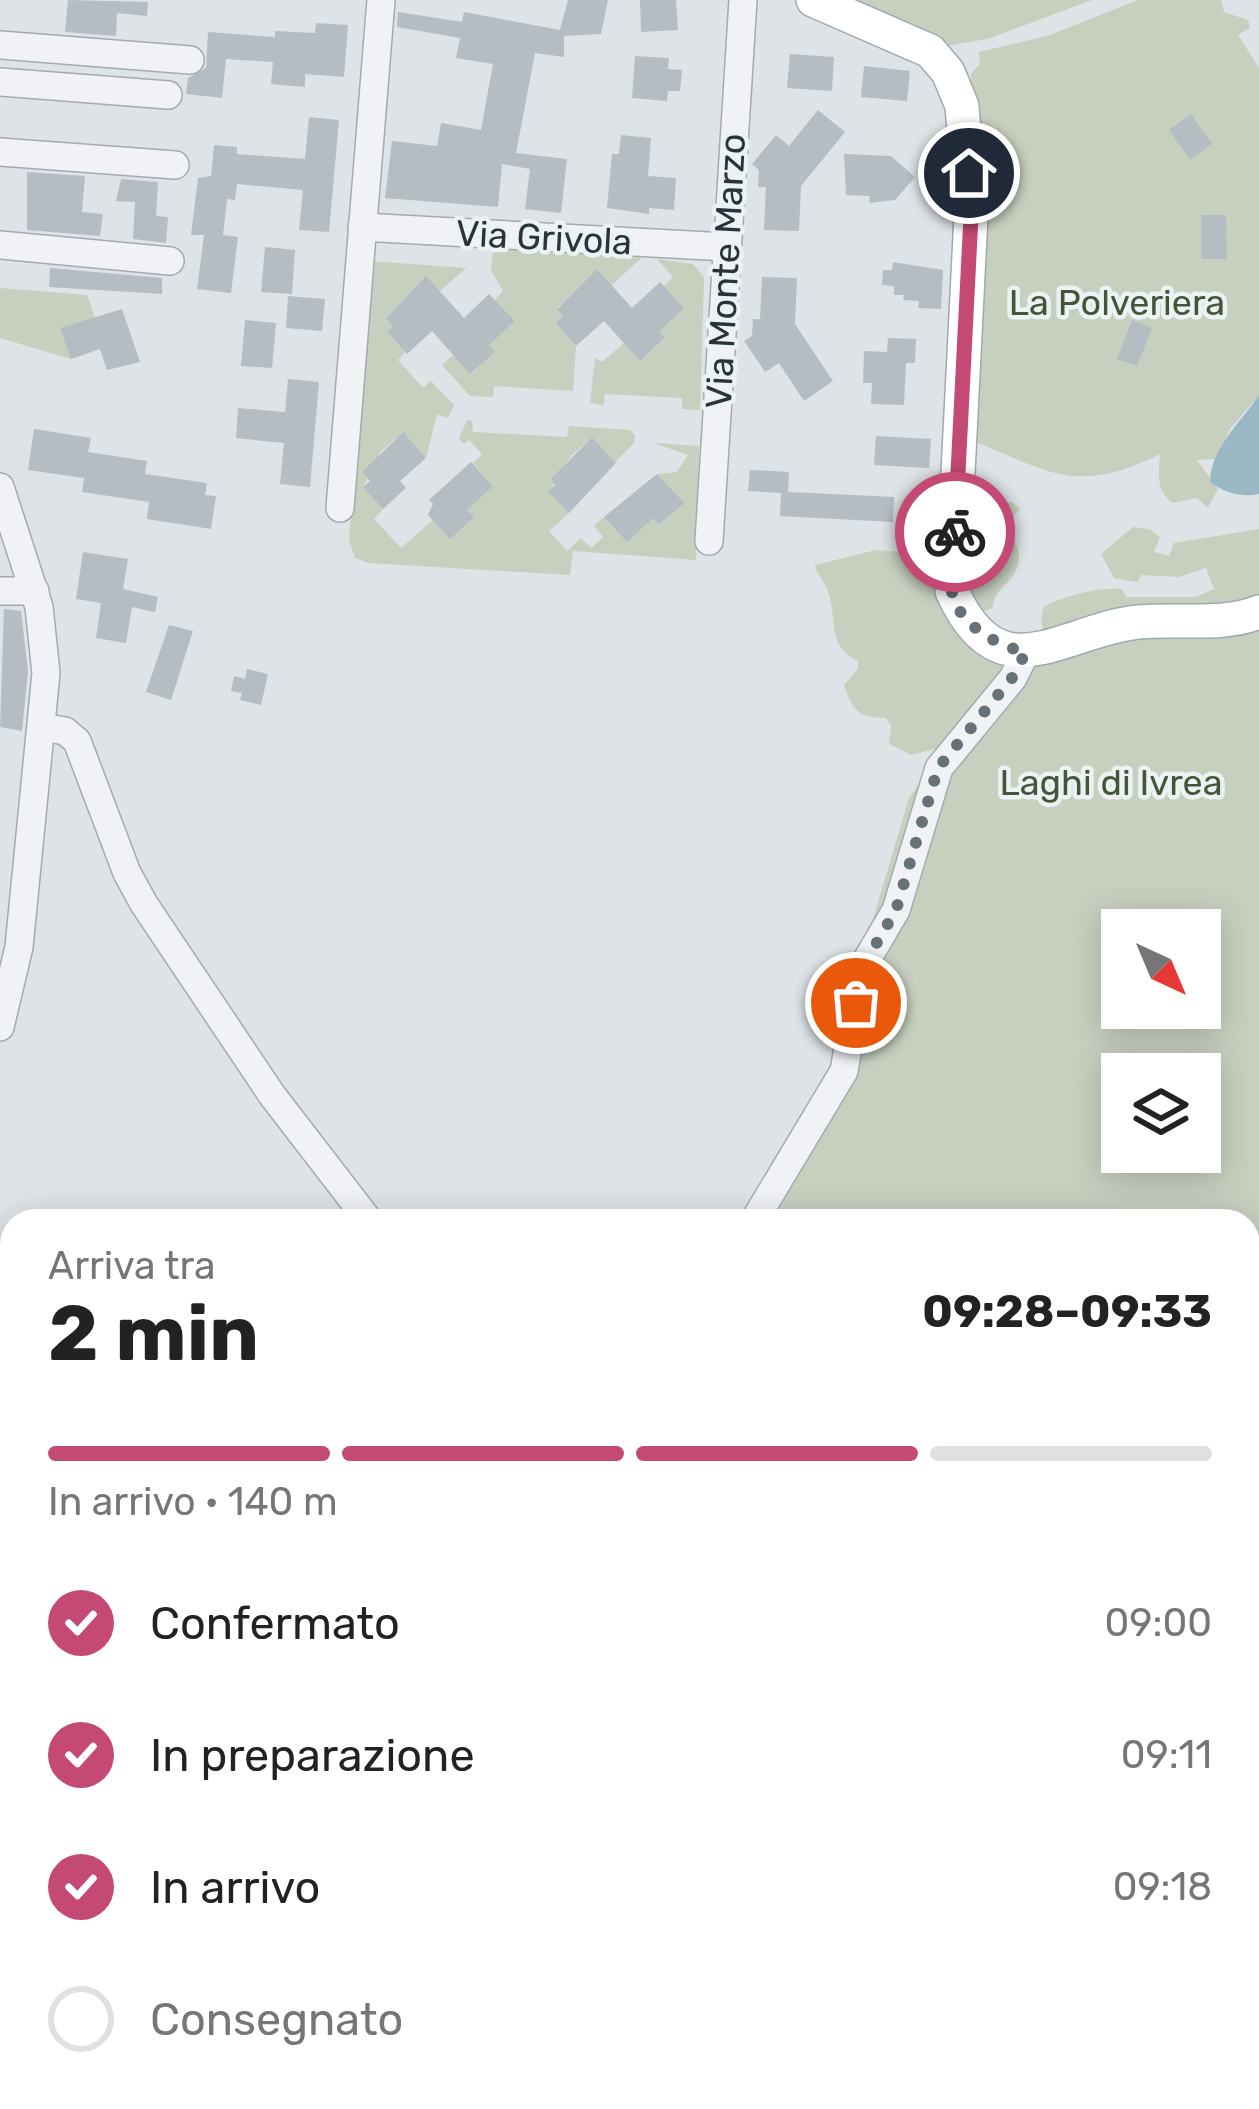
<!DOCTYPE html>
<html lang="it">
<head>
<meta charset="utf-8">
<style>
	:root { --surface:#fff; --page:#f6f6f6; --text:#222; --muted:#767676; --line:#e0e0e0; --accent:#c44975 }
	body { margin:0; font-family:Rubik,sans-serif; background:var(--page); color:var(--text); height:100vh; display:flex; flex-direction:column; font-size:45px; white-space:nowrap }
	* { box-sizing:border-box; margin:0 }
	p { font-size:39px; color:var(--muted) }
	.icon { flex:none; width:66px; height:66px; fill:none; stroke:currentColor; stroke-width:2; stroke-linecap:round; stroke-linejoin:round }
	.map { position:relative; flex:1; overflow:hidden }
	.side { position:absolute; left:0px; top:1209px; width:1260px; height:900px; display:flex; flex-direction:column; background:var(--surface); border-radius:36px 36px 0 0; box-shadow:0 6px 30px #0003 }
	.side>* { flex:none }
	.needle { width:78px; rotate:136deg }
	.buttons { position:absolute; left:1101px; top:909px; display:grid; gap:24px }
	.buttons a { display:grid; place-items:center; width:120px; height:120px; border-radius:0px; background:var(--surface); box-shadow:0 6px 30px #0003; font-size:60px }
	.pin { position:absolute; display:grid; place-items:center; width:102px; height:102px; color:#fff; margin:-51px; border:6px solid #fff; border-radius:50%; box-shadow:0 3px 12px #0007 }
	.courier { position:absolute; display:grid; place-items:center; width:120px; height:120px; margin:-60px; border:9px solid #c44975; border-radius:50%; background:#fff; color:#222; box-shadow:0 3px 15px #0007 }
	.head em { font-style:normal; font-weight:700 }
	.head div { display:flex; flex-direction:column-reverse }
	.head { display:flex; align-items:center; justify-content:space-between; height:204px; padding:0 48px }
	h1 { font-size:78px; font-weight:700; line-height:90px }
	.bar { display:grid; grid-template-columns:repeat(4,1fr); gap:18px 12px; align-content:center; height:144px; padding:0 48px }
	.bar i { height:15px; border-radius:9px; background:var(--line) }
	.bar .current { background:var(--accent) }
	.bar p { grid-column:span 4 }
	ol { padding:0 48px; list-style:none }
	li { display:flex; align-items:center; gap:36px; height:132px }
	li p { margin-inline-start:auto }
	li .icon { padding:12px; border-radius:50%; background:var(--accent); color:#fff; stroke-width:4 }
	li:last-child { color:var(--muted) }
	li i { width:66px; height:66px; border:6px solid var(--line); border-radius:50% }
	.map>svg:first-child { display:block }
	.green { fill:#c7cfbf; fill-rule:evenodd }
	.water { fill:#9ab7c4 }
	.building { fill:#b5bdc2 }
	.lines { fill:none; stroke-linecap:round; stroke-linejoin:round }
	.minor-casing { stroke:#a3abb0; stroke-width:30 }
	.major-casing { stroke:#9ea9b1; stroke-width:36 }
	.minor { stroke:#f0f2f5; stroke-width:27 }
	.major { stroke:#fff; stroke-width:33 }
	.done { stroke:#677178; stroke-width:12; stroke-dasharray:0 21.6 }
	.route { stroke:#c44975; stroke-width:15 }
	.labels { text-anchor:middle; stroke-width:9; stroke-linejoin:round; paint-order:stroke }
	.street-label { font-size:36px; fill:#28333c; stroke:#ecf1f4 }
	.park-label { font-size:36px; fill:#435636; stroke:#ecf1f4 }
</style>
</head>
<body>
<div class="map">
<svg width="1259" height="2109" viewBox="0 0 1259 2109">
	<rect width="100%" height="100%" fill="#dde3e6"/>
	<g class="green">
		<path d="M 833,0 L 1092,0 L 987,39 L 935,48 Z"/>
		<path d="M 1138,0 L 1221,0 L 1224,12 L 1248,20 L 1250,28 L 1238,35 L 1259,68 L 1259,395 L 1230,429 L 1216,459 L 1197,460 L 1218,489 L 1208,508 L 1197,498 L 1172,503 C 1155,488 1159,474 1160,454 C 1077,495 1053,473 973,441 L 971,74 L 980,64 L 979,52 L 1047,36 Z"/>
		<path d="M 494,245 L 641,258 L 612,285 L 597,269 L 557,308 L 563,316 L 556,323 L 576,346 L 573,391 L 494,386 L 493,397 L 470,396 L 442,365 L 453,355 L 471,374 L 494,352 L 485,341 L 493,341 L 515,321 L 495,300 L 503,291 L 491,270 Z"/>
		<path d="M 657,259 L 693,264 L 704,277 L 700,410 L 682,409 L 682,398 L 605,394 L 604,405 L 590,403 L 595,358 L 602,362 L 624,343 L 641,360 L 665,339 L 656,328 L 683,308 L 664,286 L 673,277 Z"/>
		<path d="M 369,261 L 466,268 L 440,291 L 426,277 L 386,317 L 393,326 L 387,332 L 405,352 L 398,360 L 423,388 L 431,381 L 454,405 L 448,418 L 437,414 L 426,458 L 402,433 L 381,451 L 363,487 L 383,509 L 374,519 L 401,548 L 433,520 L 450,538 L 473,517 L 465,507 L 493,486 L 473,463 L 482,454 L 469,440 L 464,444 L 459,439 L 467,420 L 472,421 L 473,432 L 567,437 L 569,426 L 630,430 L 635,435 L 634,443 L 615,462 L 592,437 L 571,456 L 549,491 L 569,513 L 549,531 L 567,551 L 581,538 L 591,548 L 603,537 L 594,526 L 604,517 L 627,542 L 650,515 L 660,525 L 683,503 L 657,474 L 677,472 L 688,455 L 654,443 L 699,446 L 696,560 L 573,551 L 570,575 L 368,563 L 355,558 L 349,540 Z"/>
		<path d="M 0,288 L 87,295 L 95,318 L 61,329 L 71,359 L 0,338 Z"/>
		<path d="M 1012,502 L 1020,509 L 1007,522 C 1009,534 1020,546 1019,558 C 1018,582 994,586 993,608 L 976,614 C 958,576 971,562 983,529 L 973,521 L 976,507 Z"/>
		<path d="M 1133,527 L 1149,529 L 1160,537 L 1154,552 L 1169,556 L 1174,543 L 1259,529 L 1259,2109 L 233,2109 L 243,2097 L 1248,2097 L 1248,1221 L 746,1221 L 824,1084 L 909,798 L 946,746 L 911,755 L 889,744 L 891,726 L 886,718 C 859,718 852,710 844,685 L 858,669 L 858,661 C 826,646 838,619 828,592 C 825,581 817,576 815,565 L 876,550 L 943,555 L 952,624 L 1045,639 L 1041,621 L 1044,606 C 1068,595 1096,587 1122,589 L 1126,597 L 1196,597 L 1214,589 L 1206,568 L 1179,577 L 1141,575 L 1138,582 L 1114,578 L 1101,554 ZM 1122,930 L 1200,930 L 1200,1008 L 1122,1008 ZM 1122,1074 L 1200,1074 L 1200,1152 L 1122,1152 Z"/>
	</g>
	<path class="water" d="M 1259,395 L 1259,494 C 1242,498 1223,492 1210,482 C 1211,447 1240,424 1259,395 Z"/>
	<g class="building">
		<path d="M 68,0 L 148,2 L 147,16 L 117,13 L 116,36 L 65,32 Z"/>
		<path d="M 568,0 L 608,0 L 601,34 L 564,36 L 564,57 L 535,53 L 516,153 L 567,159 L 561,213 L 525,209 L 530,169 L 502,164 L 498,207 L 385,198 L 392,141 L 437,146 L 441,123 L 481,130 L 493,64 L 456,58 L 460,38 L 397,27 L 398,12 L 462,22 L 464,12 L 560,30 Z"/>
		<path d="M 640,0 L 676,0 L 678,30 L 641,32 Z"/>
		<path d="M 316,23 L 348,25 L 344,77 L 305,74 L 305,87 L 271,84 L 273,62 L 226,59 L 222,98 L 186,94 L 188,78 L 206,68 L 208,32 L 275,37 L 275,31 L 315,33 Z"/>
		<path d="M 790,54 L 834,57 L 832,91 L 787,88 Z"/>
		<path d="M 635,56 L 669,58 L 668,69 L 682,70 L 680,91 L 668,91 L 667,101 L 632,98 Z"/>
		<path d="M 864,66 L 910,71 L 907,101 L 861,97 Z"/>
		<path d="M 818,110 L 845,132 L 801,186 L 799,231 L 764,230 L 766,187 L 758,187 L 759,170 L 752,164 L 776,135 L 789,146 Z"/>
		<path d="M 1191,114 L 1212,144 L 1190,160 L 1169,130 Z"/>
		<path d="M 309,117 L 339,120 L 329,232 L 299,230 L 303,190 L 237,184 L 235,200 L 227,199 L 223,235 L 238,237 L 231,293 L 197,289 L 204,235 L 191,235 L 198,178 L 211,176 L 214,145 L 237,147 L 237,154 L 305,159 Z"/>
		<path d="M 621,135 L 651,138 L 648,176 L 676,178 L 674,210 L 649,208 L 649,214 L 607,208 L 612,154 L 619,154 Z"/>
		<path d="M 844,154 L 891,156 L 915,177 L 895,200 L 869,203 L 870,196 L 846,195 Z"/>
		<path d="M 27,172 L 85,176 L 82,212 L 103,214 L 100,236 L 27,230 Z"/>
		<path d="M 121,179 L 158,182 L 156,216 L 168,217 L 166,243 L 133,239 L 135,202 L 116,201 Z"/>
		<path d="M 1201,215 L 1226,215 L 1227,259 L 1201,259 Z"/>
		<path d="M 265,247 L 295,250 L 292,294 L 261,292 Z"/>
		<path d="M 893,262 L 943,270 L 941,309 L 918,308 L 919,301 L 903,300 L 904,295 L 894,295 L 894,286 L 882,285 L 883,270 L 892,270 Z"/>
		<path d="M 50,268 L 162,278 L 162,294 L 49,287 Z"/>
		<path d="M 597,269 L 632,308 L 660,282 L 684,308 L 659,331 L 665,338 L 640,361 L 604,321 L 576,346 L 556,323 L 563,316 L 557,309 Z"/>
		<path d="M 426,276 L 464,318 L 489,294 L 515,321 L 489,345 L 495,352 L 470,374 L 432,331 L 407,354 L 387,332 L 393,326 L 386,318 Z"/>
		<path d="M 762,277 L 797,278 L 795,324 L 833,381 L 804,401 L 779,363 L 765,372 L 744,341 L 752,336 L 753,319 L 760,319 Z"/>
		<path d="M 288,296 L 325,299 L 322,331 L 286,328 Z"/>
		<path d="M 122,309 L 140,362 L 107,370 L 100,349 L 71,359 L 60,328 Z"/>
		<path d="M 245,320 L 276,323 L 272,368 L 241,366 Z"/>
		<path d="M 1132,320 L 1152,328 L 1137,366 L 1117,359 Z"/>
		<path d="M 888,338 L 916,339 L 915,363 L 906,363 L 904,405 L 871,404 L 872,383 L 863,383 L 864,351 L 887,352 Z"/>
		<path d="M 288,379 L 319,382 L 310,487 L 280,484 L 284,443 L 236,438 L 238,408 L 285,412 Z"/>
		<path d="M 34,429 L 91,438 L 88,452 L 147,461 L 145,474 L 207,483 L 205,495 L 216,496 L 211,529 L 147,519 L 149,502 L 82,492 L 84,478 L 28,470 Z"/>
		<path d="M 403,432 L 426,458 L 400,481 L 406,488 L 383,509 L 363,487 L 370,481 L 362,472 Z"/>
		<path d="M 876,436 L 931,439 L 929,468 L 874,465 Z"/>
		<path d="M 592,437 L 616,463 L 569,513 L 548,491 L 555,485 L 551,479 Z"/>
		<path d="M 471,462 L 493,486 L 467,510 L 474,517 L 450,539 L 428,515 L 433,504 L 429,500 Z"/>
		<path d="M 750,470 L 789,472 L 788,492 L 894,497 L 893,522 L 780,516 L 781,493 L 748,491 Z"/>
		<path d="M 657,474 L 684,503 L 659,525 L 653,518 L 627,542 L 604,517 Z"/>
		<path d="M 83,552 L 128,559 L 123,589 L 158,597 L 155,612 L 132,607 L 126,643 L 96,638 L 101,603 L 76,599 Z"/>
		<path d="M 4,609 L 21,611 L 28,671 L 22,731 L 0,727 Z"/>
		<path d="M 169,625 L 193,631 L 171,700 L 146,692 Z"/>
		<path d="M 247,669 L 268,674 L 261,705 L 240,700 L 242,693 L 231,691 L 234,676 L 245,679 Z"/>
	</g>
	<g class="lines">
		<g class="minor-casing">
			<g id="minor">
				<path d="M 0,45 L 190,60"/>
				<path d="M 0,82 L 168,95"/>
				<path d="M 0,152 L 175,165"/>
				<path d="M 362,227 L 726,247"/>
				<path d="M 0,245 L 170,261"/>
				<path d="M 0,487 L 39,607 L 46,673 L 19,947 L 0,1027"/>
				<path d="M 340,508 L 381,0"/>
				<path d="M 709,541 L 743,0"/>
				<path d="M 0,591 L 35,591"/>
				<path d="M 42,727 L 65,731 L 77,741 L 127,873 L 144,904 L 272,1095 L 369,1221"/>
				<path d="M 754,1221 L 844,1071 L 862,968 L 896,910 L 939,768 L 1013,678 L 1026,652"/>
				<path d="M 1248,1471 L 1259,1468"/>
				<path d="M 0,1537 L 12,1540"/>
				<path d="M 0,2044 L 12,2020"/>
				<path d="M 0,2102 L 23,2109"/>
				<path d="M 244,2109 L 257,2097"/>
			</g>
		</g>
		<g class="major-casing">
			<path id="major" d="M 813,0 L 930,51 L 948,72 L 962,106 L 971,216 L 952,591 C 999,697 1062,630 1138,622 C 1178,618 1222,627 1259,612"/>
		</g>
		<use href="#minor" class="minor"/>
		<use href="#major" class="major"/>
	</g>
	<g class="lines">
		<path class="done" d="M 856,1003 L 862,968 L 896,910 L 938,768 L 1012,678 L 1026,652 C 997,646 958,624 952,592 C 949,574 954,550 955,532"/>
		<path class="route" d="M 955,532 L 971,216 L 969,173"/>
	</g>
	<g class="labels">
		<g class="street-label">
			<text transform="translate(544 237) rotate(3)" y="13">Via Grivola</text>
			<text transform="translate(725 271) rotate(-87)" y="13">Via Monte Marzo</text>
		</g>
		<g class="park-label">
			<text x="1117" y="315">La Polveriera</text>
			<text x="1111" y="795">Laghi di Ivrea</text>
		</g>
	</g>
</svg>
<div class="buttons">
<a><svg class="needle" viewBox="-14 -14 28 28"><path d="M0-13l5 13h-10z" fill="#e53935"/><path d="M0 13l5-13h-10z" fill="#767676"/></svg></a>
<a><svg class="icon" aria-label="layers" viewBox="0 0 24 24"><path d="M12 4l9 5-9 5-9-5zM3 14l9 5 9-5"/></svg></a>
</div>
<div class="pin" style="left:856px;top:1003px;background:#ea580c"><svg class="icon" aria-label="bag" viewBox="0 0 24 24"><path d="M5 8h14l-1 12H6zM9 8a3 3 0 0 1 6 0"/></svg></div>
<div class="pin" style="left:969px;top:173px;background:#1f2937"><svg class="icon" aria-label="home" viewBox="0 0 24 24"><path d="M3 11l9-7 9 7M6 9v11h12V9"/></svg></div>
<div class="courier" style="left:955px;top:532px"><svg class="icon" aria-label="bike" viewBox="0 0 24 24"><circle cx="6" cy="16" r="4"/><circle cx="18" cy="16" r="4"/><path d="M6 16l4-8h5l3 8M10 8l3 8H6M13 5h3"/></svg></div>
<section class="side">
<div class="head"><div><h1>2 min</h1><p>Arriva tra</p></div><em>09:28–09:33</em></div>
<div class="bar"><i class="current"></i><i class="current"></i><i class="current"></i><i></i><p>In arrivo · 140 m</p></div>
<ol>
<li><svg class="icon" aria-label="check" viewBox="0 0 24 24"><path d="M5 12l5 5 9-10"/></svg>Confermato<p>09:00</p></li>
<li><svg class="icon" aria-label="check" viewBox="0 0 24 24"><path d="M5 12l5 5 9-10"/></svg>In preparazione<p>09:11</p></li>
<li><svg class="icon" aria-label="check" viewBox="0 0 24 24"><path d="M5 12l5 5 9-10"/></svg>In arrivo<p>09:18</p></li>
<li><i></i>Consegnato</li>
</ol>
</section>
</div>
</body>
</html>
